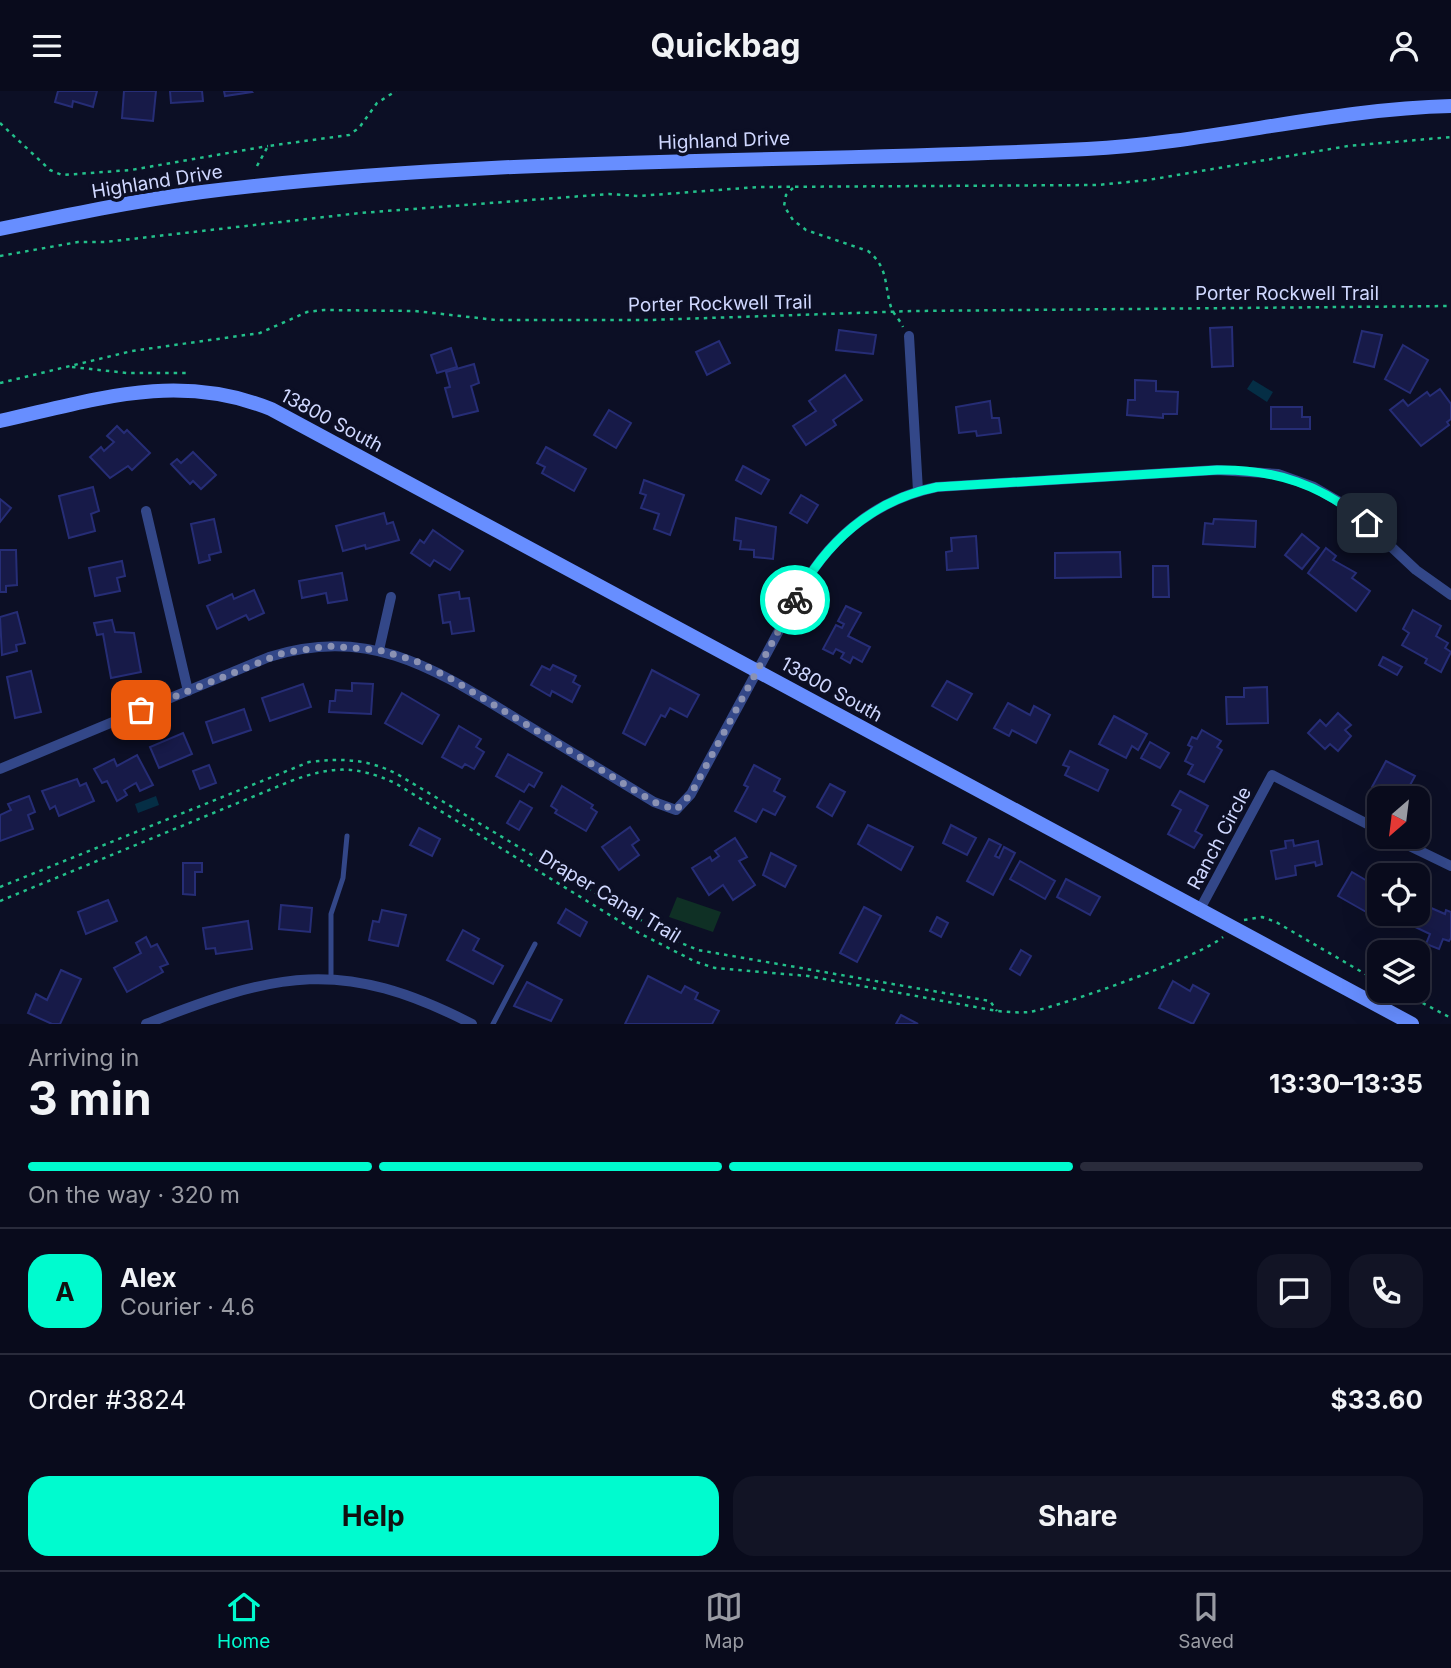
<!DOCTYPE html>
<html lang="en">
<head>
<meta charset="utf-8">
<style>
	:root { --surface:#090b1c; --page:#121425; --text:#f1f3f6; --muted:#999ba3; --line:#292b3b; --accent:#00fbcf }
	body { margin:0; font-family:Inter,sans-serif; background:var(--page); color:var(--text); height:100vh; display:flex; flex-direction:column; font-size:26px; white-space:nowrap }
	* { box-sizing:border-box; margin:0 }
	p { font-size:23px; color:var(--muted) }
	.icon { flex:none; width:38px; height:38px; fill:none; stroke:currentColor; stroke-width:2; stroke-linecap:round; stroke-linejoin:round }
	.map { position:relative; height:933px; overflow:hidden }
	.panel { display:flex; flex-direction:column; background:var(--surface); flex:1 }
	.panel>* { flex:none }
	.needle { width:46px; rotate:208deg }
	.buttons { position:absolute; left:1367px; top:695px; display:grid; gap:14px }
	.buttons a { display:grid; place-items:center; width:63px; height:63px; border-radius:14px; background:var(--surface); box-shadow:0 7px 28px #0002,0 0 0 2px var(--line); font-size:35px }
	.pin { position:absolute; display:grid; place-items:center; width:60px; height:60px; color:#fff; margin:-30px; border-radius:14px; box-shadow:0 4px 10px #0006 }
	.courier { position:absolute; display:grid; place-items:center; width:70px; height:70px; margin:-35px; border:5px solid #00fbcf; border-radius:50%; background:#fff; color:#222; box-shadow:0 2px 9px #0007 }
	.overview em { font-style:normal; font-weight:700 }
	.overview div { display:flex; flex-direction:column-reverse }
	.overview { display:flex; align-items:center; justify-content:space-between; height:119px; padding:0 28px }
	h1 { font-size:46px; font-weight:700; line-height:52px }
	.bar { display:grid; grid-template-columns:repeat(4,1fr); gap:10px 7px; align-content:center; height:84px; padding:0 28px }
	.bar i { height:9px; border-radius:5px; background:var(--line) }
	.bar .current { background:var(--accent) }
	.bar p { grid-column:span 4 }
	.line { display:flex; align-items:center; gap:18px; padding:0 28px; border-top:2px solid var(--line) }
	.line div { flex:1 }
	.round { display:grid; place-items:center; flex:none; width:74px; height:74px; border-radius:21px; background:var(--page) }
	.primary-button { display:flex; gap:14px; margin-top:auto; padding:14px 28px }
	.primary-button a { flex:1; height:80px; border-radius:21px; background:var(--accent); color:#111; font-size:28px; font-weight:700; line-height:80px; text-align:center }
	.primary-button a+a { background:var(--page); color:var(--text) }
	header { display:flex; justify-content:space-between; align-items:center; height:91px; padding:0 28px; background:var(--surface); font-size:32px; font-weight:700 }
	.tabs { display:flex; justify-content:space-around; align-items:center; height:98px; border-top:2px solid var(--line); background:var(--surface); font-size:19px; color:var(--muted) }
	.tabs a { display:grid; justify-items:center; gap:4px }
	.tabs .current { color:var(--accent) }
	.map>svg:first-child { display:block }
	.green { fill:#0f3025 }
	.water { fill:#052e45 }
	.building { fill:#171a48; stroke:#262d76; stroke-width:2 }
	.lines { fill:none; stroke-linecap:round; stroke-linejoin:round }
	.path { stroke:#23c08b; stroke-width:2.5; stroke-dasharray:3.5 5; stroke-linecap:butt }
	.lane { stroke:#334788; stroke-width:5 }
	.street { stroke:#334788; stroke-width:10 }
	.secondary { stroke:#678eff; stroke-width:14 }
	.done { stroke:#8b92b3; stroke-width:7; stroke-dasharray:0 12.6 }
	.route { stroke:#00fbcf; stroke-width:9 }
	.labels { text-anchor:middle; stroke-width:7; stroke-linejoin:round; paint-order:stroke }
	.street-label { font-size:19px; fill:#d0d8ff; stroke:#0c0f25 }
</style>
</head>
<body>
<header><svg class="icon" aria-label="menu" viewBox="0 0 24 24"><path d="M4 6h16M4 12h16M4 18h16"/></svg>Quickbag<svg class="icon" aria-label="person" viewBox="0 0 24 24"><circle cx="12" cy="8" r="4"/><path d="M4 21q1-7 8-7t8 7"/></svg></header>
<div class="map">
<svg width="1451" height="933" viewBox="0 0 1451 933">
	<rect width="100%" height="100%" fill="#0c0f25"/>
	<path class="green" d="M 677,806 L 721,821 L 713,841 L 669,826 Z"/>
	<g class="water">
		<path d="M 1253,289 L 1273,301 L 1267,311 L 1247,298 Z"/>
		<path d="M 156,705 L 159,714 L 138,722 L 135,713 Z"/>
	</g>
	<g class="building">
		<path d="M 58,0 L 97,0 L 93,16 L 73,10 L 72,16 L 55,11 Z"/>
		<path d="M 124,0 L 156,0 L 153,30 L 122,27 Z"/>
		<path d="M 170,0 L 202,0 L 203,10 L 171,12 Z"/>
		<path d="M 224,0 L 251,0 L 252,1 L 225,5 Z"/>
		<path d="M 1232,236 L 1233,275 L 1212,276 L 1210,237 Z"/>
		<path d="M 839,239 L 876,244 L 873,263 L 836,259 Z"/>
		<path d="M 1362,240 L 1382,244 L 1374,276 L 1354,271 Z"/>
		<path d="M 719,250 L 730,272 L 707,284 L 696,261 Z"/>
		<path d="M 1403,254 L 1428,269 L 1410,302 L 1385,288 Z"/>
		<path d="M 451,257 L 457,276 L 437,282 L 431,264 Z"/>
		<path d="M 474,273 L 479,292 L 471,295 L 478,320 L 453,326 L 445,297 L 450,296 L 446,281 Z"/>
		<path d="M 845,284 L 862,309 L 833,329 L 836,334 L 806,354 L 793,335 L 816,320 L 809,310 Z"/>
		<path d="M 1135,289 L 1156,290 L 1156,300 L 1178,301 L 1177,323 L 1163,323 L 1163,327 L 1127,324 L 1128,309 L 1135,309 Z"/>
		<path d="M 1440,298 L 1451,313 L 1451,328 L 1447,331 L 1449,334 L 1421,355 L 1390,319 L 1403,309 L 1408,315 L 1427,301 L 1430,305 Z"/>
		<path d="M 990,310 L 992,327 L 999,327 L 1001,342 L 977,345 L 976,340 L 959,342 L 956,316 Z"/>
		<path d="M 1271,316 L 1302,316 L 1302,326 L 1310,326 L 1310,338 L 1271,338 Z"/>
		<path d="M 609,319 L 631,332 L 616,357 L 594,344 Z"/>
		<path d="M 117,335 L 124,342 L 127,339 L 150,362 L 132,379 L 128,375 L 110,387 L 90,366 L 101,356 L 104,360 L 114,351 L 107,345 Z"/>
		<path d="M 546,356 L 586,378 L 574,400 L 542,382 L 545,376 L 537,372 Z"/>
		<path d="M 193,361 L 216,384 L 201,398 L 193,390 L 190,393 L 171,373 L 177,368 L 181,372 Z"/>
		<path d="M 743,375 L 769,389 L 761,403 L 736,389 Z"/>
		<path d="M 644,389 L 684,404 L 670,444 L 654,438 L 659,423 L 641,417 L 646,404 L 640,402 Z"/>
		<path d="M 93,396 L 99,420 L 91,423 L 95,440 L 69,447 L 59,405 Z"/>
		<path d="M 801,404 L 818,414 L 807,432 L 790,422 Z"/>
		<path d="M 0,408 L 11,417 L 0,431 Z"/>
		<path d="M 384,422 L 387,433 L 393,431 L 399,449 L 366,458 L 365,454 L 343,460 L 336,435 Z"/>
		<path d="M 736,427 L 776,436 L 773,468 L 754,466 L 754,459 L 740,458 L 741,450 L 734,449 Z"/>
		<path d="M 214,428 L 221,461 L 209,464 L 210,469 L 199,472 L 191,433 Z"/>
		<path d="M 1214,428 L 1256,430 L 1255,456 L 1203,453 L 1205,432 L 1213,433 Z"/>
		<path d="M 433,439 L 463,460 L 450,479 L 434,469 L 430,475 L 411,462 L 420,449 L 424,452 Z"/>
		<path d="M 1302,443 L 1319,457 L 1302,478 L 1285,464 Z"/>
		<path d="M 976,445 L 978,477 L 947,479 L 946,461 L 952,460 L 951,447 Z"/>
		<path d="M 1326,457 L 1336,465 L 1333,469 L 1356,482 L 1352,487 L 1370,500 L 1356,520 L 1308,482 Z"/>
		<path d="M 0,459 L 16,459 L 17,494 L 6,495 L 6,501 L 0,501 Z"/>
		<path d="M 1120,461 L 1121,486 L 1055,487 L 1055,462 Z"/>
		<path d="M 122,470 L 125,485 L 117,487 L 120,500 L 95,505 L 89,477 Z"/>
		<path d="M 1153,475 L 1168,475 L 1169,506 L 1153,506 Z"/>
		<path d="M 342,482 L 347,509 L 328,512 L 326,502 L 302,507 L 299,490 Z"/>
		<path d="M 254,499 L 264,522 L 249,529 L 246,524 L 217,538 L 207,515 L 232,503 L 234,508 Z"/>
		<path d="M 459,501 L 460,508 L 469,507 L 474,540 L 452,543 L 450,531 L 443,532 L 439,504 Z"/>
		<path d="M 846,515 L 861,522 L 848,545 L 870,556 L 862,571 L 853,566 L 850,572 L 841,567 L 844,562 L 836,558 L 833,563 L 823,558 L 836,534 L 842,537 L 844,533 L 838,530 Z"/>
		<path d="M 1413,519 L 1441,535 L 1436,545 L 1448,552 L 1445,557 L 1451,561 L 1441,581 L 1425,572 L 1427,568 L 1402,554 L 1409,542 L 1403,538 Z"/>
		<path d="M 17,521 L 25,552 L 16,554 L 17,560 L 2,564 L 0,526 Z"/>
		<path d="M 112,529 L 115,541 L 134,542 L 141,581 L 111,587 L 103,543 L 97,544 L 94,532 Z"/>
		<path d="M 1383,566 L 1402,576 L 1397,584 L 1379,574 Z"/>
		<path d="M 553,574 L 576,585 L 573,591 L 580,595 L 572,611 L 552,600 L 550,605 L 531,594 L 542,575 L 550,579 Z"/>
		<path d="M 652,579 L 699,604 L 687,626 L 670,617 L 665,626 L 661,624 L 645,654 L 623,642 Z"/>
		<path d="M 31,580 L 41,621 L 15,627 L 7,586 Z"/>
		<path d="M 947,590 L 972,603 L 957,629 L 932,615 Z"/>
		<path d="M 352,592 L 373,593 L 371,623 L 329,621 L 330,610 L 335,610 L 336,599 L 352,600 Z"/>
		<path d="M 303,593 L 311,616 L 270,630 L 262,607 Z"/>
		<path d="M 1267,596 L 1268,632 L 1227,633 L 1226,606 L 1244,606 L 1244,597 Z"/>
		<path d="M 402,602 L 439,624 L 422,653 L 385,632 Z"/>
		<path d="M 1008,612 L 1030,624 L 1034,615 L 1050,624 L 1036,652 L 1012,639 L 1009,645 L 994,637 Z"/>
		<path d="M 244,618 L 251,639 L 213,652 L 206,631 Z"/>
		<path d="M 1338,622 L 1351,634 L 1345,639 L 1351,645 L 1338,660 L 1330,653 L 1325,658 L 1308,642 L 1320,629 L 1326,635 Z"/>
		<path d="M 1114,625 L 1147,643 L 1138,659 L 1132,655 L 1126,667 L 1099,653 Z"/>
		<path d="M 459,635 L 481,648 L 476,656 L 484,661 L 474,678 L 465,673 L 462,677 L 442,666 Z"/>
		<path d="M 1202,639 L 1221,650 L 1217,656 L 1222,659 L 1204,691 L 1188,683 L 1193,674 L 1185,670 L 1192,656 L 1188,654 L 1192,646 L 1197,648 Z"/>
		<path d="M 183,642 L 192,663 L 159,677 L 150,656 Z"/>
		<path d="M 1150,651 L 1169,662 L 1160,677 L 1141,667 Z"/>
		<path d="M 1070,660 L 1108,679 L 1098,700 L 1065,684 L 1069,676 L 1063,674 Z"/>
		<path d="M 508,663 L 542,682 L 534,696 L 529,693 L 524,701 L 496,685 Z"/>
		<path d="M 137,664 L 153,694 L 140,700 L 136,692 L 124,699 L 127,704 L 117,710 L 107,690 L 102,692 L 94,678 L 114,668 L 117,675 Z"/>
		<path d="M 1386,670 L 1415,685 L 1403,707 L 1393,707 L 1372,696 Z"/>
		<path d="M 209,674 L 216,692 L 200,698 L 193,680 Z"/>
		<path d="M 754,674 L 780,688 L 774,700 L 785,706 L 775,724 L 763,718 L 756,731 L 735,720 L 748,696 L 744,694 Z"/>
		<path d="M 77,688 L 80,695 L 86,692 L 94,710 L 59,725 L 55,715 L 50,718 L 42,700 Z"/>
		<path d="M 830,693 L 845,701 L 832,725 L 817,716 Z"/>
		<path d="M 562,695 L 593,714 L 591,717 L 597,721 L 586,740 L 555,722 L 557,719 L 551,715 Z"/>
		<path d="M 1180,700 L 1208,715 L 1195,740 L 1202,744 L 1194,757 L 1168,743 L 1181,719 L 1172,714 Z"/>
		<path d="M 29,705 L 35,721 L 28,724 L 33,738 L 0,750 L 0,724 L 11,719 L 8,713 Z"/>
		<path d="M 520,710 L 532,717 L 519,739 L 507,732 Z"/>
		<path d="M 868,734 L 913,756 L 901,779 L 858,753 Z"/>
		<path d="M 951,734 L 976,747 L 967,764 L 943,752 Z"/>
		<path d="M 630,736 L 639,749 L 632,754 L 639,764 L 619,779 L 602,756 Z"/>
		<path d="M 419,737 L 440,748 L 432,765 L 410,754 Z"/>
		<path d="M 735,747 L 747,766 L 739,770 L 755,794 L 733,809 L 723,794 L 709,804 L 692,777 L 710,766 L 712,770 L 719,765 L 715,760 Z"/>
		<path d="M 989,748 L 1001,754 L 995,765 L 999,767 L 1004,756 L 1015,762 L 993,804 L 967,790 Z"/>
		<path d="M 1293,749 L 1294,755 L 1318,750 L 1322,773 L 1316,775 L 1315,771 L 1295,775 L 1296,784 L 1276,788 L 1271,760 L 1286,757 L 1285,750 Z"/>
		<path d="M 771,762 L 796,775 L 785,796 L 763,784 Z"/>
		<path d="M 1020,770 L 1055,790 L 1045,808 L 1010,788 Z"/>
		<path d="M 183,772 L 202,772 L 202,781 L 195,781 L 195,804 L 183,803 Z"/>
		<path d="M 1352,781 L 1369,791 L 1372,787 L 1379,791 L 1379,803 L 1368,822 L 1338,805 Z"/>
		<path d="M 1066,788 L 1100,806 L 1090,824 L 1057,806 Z"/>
		<path d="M 108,809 L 117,830 L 86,843 L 78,821 Z"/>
		<path d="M 1422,813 L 1445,823 L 1446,819 L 1451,821 L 1451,847 L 1449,850 L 1443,848 L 1439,858 L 1426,853 L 1430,843 L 1413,835 Z"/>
		<path d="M 281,814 L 312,817 L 310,841 L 279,838 Z"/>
		<path d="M 864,816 L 881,825 L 857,871 L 840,862 Z"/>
		<path d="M 566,818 L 587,831 L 580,845 L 558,832 Z"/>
		<path d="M 382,819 L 406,824 L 398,855 L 369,849 L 373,830 L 379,831 Z"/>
		<path d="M 937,826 L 948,832 L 941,846 L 930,840 Z"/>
		<path d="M 248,830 L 252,858 L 216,863 L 215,857 L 206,858 L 203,837 Z"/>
		<path d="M 463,839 L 479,848 L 473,859 L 503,875 L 493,893 L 447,869 Z"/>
		<path d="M 146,846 L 151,856 L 157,853 L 168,873 L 160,876 L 163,881 L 127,901 L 114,877 L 141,862 L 136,852 Z"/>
		<path d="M 1021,859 L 1031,865 L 1020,884 L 1010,878 Z"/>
		<path d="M 61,879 L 81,888 L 60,933 L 52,933 L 28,922 L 36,903 L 47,909 Z"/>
		<path d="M 648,885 L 681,902 L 685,895 L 698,902 L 695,908 L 719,920 L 712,933 L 625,933 Z"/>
		<path d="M 1173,890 L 1190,900 L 1193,894 L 1209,903 L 1193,933 L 1159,917 Z"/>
		<path d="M 527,891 L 562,909 L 551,930 L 514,915 Z"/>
		<path d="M 901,924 L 918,933 L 896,933 Z"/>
	</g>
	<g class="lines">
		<g class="path">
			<path d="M 0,32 L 50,79 L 62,84 L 131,79 L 268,55"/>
			<path d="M 257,75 L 268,55 L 349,44 L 359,37 L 377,12 L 396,0"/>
			<path d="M 793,97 L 786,104 L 784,115 L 793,129 L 806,139 L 868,160 C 889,177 884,194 891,216 C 894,224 900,229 903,236"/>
			<path d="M 0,165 L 78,151 L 105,151 L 360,122 L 609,103 L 638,105 L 758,96 L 1098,94 L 1148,89 L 1348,55 L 1451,46"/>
			<path d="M 72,276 L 127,282 L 189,282"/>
			<path d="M 0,292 L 132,260 L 260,242 L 307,221 L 324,219 L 415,220 L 496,229 L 650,229 L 913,220 L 1451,215"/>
			<path d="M 0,796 L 309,671 C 342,667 368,668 397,683 L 674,849 L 698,859 L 990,910 L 997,920"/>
			<path d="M 0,810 L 291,690 C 332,675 355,674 395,692 L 639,842 L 696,871 L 715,877 L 808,885 L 997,920 C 1008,921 1019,922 1030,921 C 1064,914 1198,867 1223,846"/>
			<path d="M 1244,829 L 1262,826 L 1276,831 L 1379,891"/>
			<path d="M 1400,900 L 1451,927"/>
		</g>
		<g class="lane">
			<path d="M 331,888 L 331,823 L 343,787 L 347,745"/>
			<path d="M 493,933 L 535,853"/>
		</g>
		<g class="street">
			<path d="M 909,245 L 918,400"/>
			<path d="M 146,420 L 188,600"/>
			<path d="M 379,559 L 391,506"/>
			<path d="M 0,678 L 269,566 C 371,533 438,580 522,631 C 566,658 610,684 654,711 L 676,719 L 691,703 L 803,495 C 833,444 878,408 937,396 L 1217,379 L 1278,383 L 1314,396 L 1350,417 L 1416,479 L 1451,504"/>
			<path d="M 1391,746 L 1451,775"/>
			<path d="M 1199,820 L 1272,684 L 1379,739"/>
			<path d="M 146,933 C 277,881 342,866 472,933"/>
		</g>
		<g class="secondary">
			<path d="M 0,138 C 67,124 134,110 202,101 C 495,64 792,73 1087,58 C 1209,52 1329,18 1451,15"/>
			<path d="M 0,330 C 94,309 177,280 271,318 L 1412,933"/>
		</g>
	</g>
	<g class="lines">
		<path class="done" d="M 141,619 L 283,562 L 328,555 L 379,559 L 416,570 L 448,586 L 654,711 L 676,719 L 691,703 L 795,509"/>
		<path class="route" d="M 795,509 C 825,452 872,409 937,396 L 1217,379 C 1276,378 1322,394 1367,432"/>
	</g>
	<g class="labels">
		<g class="street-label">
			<text transform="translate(724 49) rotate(-2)" y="7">Highland Drive</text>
			<text transform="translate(157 90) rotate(-9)" y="7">Highland Drive</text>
			<text x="1287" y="209">Porter Rockwell Trail</text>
			<text transform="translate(720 212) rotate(-1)" y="7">Porter Rockwell Trail</text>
			<text transform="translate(332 329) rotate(28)" y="7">13800 South</text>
			<text transform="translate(832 598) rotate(29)" y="7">13800 South</text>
			<text transform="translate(1219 747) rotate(-62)" y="7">Ranch Circle</text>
			<text transform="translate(610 805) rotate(31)" y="7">Draper Canal Trail</text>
		</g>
	</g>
</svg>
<div class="buttons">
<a><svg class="needle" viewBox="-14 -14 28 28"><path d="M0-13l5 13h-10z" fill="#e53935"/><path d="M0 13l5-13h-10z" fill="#999ba3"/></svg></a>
<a><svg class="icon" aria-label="locate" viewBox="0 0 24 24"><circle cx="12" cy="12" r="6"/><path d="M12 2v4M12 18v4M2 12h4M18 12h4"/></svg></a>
<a><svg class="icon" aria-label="layers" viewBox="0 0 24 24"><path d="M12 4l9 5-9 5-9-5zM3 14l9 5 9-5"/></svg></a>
</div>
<div class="pin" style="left:141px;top:619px;background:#ea580c"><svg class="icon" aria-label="bag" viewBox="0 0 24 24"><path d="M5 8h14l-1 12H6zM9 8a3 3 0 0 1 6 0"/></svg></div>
<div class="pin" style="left:1367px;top:432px;background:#1f2937"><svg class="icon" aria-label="home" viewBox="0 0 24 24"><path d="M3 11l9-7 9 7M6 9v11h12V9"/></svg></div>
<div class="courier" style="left:795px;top:509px"><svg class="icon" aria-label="bike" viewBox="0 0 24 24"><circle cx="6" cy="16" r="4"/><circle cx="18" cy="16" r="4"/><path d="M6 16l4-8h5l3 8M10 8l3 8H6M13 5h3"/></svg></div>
</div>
<section class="panel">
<div class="overview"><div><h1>3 min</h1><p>Arriving in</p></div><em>13:30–13:35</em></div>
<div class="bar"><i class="current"></i><i class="current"></i><i class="current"></i><i></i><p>On the way · 320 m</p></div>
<div class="line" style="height:126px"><b class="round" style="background:var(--accent);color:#111">A</b><div><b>Alex</b><p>Courier · 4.6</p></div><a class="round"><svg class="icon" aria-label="chat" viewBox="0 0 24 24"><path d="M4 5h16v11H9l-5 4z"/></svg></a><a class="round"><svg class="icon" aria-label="phone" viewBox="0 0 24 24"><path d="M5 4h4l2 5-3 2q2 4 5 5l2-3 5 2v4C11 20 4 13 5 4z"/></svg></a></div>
<div class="line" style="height:91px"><div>Order #3824</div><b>$33.60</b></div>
<div class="primary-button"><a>Help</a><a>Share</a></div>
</section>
<nav class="tabs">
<a class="current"><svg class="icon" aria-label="home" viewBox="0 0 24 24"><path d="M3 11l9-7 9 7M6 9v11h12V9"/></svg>Home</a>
<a><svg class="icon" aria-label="map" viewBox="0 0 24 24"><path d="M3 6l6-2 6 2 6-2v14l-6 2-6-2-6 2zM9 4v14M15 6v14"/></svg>Map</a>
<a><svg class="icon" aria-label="saved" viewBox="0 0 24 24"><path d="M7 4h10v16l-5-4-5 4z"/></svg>Saved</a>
</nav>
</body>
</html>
